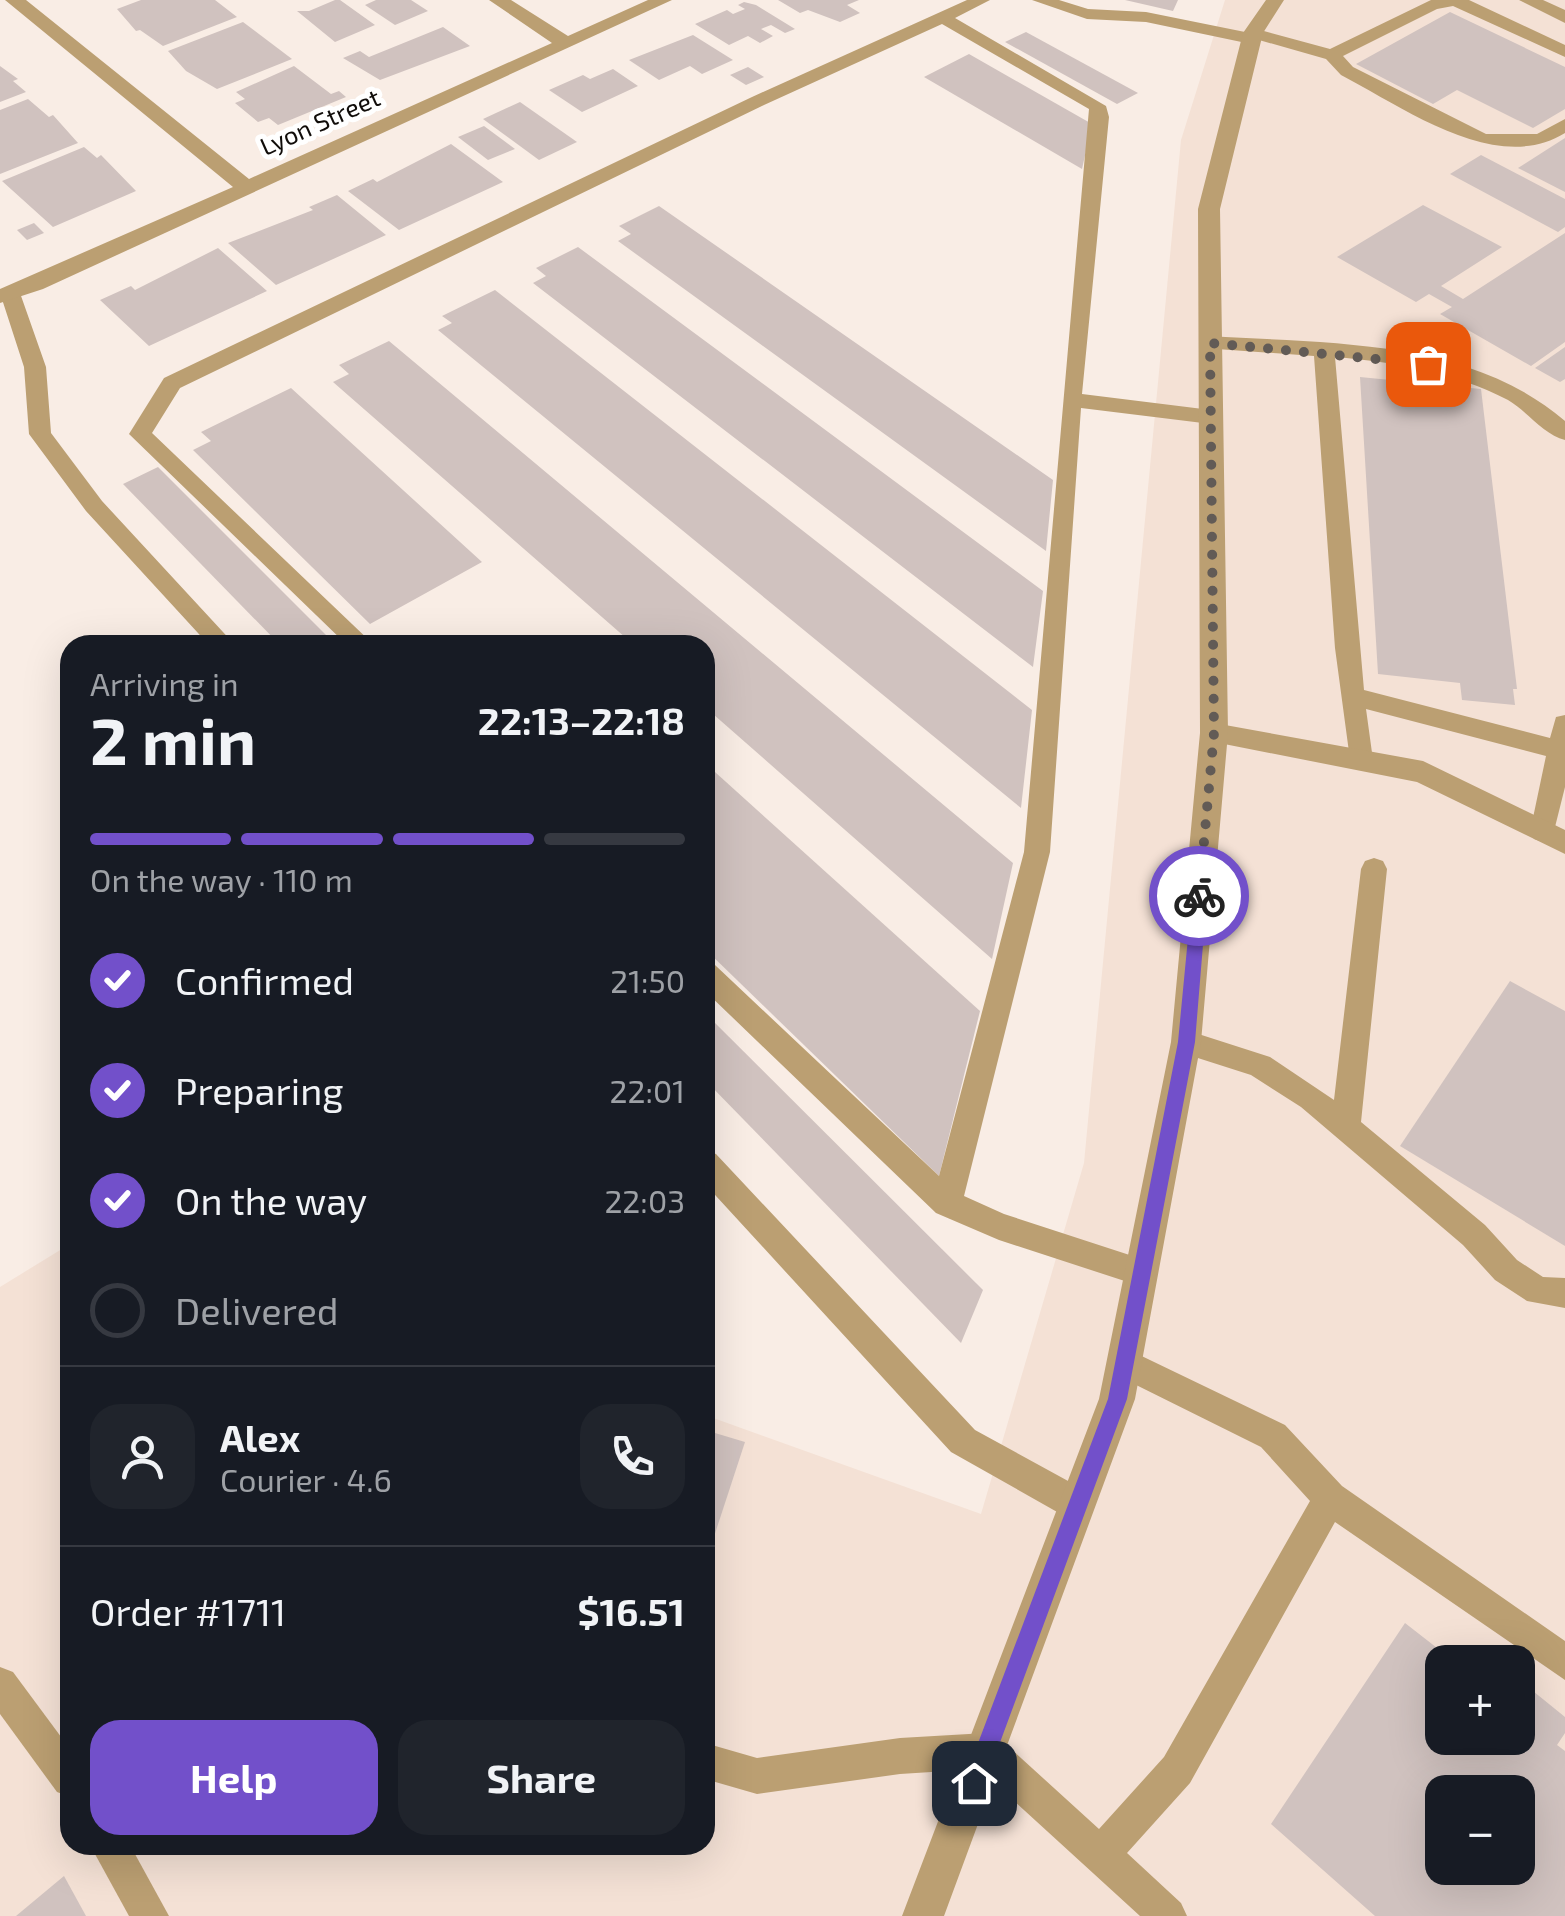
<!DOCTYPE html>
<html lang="en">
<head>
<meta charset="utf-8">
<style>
	:root { --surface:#171b24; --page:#20242c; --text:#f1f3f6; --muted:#9ea1a6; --line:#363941; --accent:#7250ca }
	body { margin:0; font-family:"Exo 2",sans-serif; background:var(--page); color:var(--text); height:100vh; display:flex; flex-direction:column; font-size:38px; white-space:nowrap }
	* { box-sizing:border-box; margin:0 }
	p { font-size:32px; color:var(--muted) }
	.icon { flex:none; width:55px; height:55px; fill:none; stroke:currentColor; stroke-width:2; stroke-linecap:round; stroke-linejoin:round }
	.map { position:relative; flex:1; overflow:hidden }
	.details { position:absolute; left:60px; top:635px; width:655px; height:1220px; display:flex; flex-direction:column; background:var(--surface); border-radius:30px; box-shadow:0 10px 40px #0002 }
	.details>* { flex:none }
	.tools { position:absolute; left:1425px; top:1645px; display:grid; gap:20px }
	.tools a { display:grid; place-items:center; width:110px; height:110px; border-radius:20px; background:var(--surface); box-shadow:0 10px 40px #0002; font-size:50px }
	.pin { position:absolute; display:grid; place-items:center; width:85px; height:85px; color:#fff; margin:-42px; border-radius:20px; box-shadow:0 5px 15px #0006 }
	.courier { position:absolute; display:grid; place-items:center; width:100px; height:100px; margin:-50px; border:8px solid #7250ca; border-radius:50%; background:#fff; color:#222; box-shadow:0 2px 12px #0007 }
	.overview em { font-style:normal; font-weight:700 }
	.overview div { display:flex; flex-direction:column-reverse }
	.overview { display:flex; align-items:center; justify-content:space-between; height:170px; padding:0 30px }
	h1 { font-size:65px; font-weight:700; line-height:75px }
	.bar { display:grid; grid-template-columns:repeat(4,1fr); gap:15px 10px; align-content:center; height:120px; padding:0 30px }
	.bar i { height:12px; border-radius:8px; background:var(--line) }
	.bar .selected { background:var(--accent) }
	.bar p { grid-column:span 4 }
	.line { display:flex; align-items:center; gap:25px; padding:0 30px; border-top:2px solid var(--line) }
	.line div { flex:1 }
	.round { display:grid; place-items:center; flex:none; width:105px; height:105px; border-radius:30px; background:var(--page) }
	ol { padding:0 30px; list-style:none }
	li { display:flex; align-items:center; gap:30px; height:110px }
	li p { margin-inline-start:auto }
	li .icon { padding:10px; border-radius:50%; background:var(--accent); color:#fff; stroke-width:4 }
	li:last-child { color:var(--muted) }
	li i { width:55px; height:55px; border:5px solid var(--line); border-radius:50% }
	.button { display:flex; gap:20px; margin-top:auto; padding:20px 30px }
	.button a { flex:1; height:115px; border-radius:30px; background:var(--accent); color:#fff; font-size:40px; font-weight:700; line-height:115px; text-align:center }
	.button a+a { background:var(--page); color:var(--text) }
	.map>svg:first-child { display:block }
	.built { fill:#f4e1d5; fill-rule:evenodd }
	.building { fill:#d0c2bf; fill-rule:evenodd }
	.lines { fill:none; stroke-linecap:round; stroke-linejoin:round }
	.service { fill:#bb9f72; fill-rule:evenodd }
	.minor { fill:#bb9f72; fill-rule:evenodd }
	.tertiary { fill:#bb9f72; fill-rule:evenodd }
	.route { fill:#7250ca }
	.done { stroke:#625b56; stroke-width:10; stroke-dasharray:0 18 }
	.labels { text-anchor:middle; stroke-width:10; stroke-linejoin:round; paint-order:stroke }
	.far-street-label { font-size:25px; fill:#100c09; stroke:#fff }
</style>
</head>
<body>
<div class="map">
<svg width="1565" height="1916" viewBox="0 0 1565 1916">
	<rect width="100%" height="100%" fill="#f9ede5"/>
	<path class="built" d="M 1225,0 L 1565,0 L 1565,1916 L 0,1916 L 0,1287 L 70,1244 L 70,1845 L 705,1845 L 705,1415 L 981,1514 L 1084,1163 L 1181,140 ZM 1442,1662 L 1518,1662 L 1518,1738 L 1442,1738 ZM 1442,1792 L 1518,1792 L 1518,1868 L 1442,1868 Z"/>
	<g class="building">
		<path d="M 141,0 L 215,0 L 237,17 L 163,46 L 140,30 L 136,31 L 117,9 Z"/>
		<path d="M 335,0 L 340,0 L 375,25 L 335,42 L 297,11 L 309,11 Z"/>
		<path d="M 376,0 L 411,0 L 428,11 L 395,25 L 365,5 Z"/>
		<path d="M 778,0 L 859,0 L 847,5 L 860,13 L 840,22 L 808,10 L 800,13 Z"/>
		<path d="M 1125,0 L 1178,0 L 1173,11 Z"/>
		<path d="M 744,2 L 756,5 L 795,29 L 785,33 L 771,25 L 761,29 L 773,36 L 760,43 L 748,36 L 729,45 L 695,24 L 727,10 L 733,14 L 745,9 L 738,5 Z"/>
		<path d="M 1450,12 L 1565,67 L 1565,109 L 1533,128 L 1457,90 L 1433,104 L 1356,64 Z"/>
		<path d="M 243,22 L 292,59 L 217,89 L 186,71 L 168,51 Z"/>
		<path d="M 443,27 L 470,46 L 380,80 L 343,58 L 360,51 L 369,57 Z"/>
		<path d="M 1026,32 L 1138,93 L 1117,104 L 1005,42 Z"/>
		<path d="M 693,35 L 733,60 L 702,74 L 690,66 L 659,80 L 629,60 Z"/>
		<path d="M 969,54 L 1092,124 L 1082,169 L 924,77 Z"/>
		<path d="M 0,66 L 18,79 L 13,81 L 26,92 L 0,102 Z"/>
		<path d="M 294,66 L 331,94 L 339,91 L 346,97 L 278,125 L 269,118 L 258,122 L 235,103 L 245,99 L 236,92 Z"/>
		<path d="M 748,67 L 764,77 L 746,85 L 730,75 Z"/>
		<path d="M 613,69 L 638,86 L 582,112 L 549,90 L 583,75 L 590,79 Z"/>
		<path d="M 28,99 L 49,117 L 53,115 L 78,143 L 0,174 L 0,110 Z"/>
		<path d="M 520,102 L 577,142 L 539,160 L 483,119 Z"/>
		<path d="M 484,126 L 515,149 L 488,160 L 458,137 Z"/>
		<path d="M 1565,138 L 1565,192 L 1518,168 Z"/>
		<path d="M 451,144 L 503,182 L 399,230 L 348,191 L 373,179 L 377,182 Z"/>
		<path d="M 84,147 L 97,158 L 101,155 L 136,191 L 53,227 L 2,181 Z"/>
		<path d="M 1481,155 L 1565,199 L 1565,227 L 1558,232 L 1450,174 Z"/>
		<path d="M 337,195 L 386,235 L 276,285 L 228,243 L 313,210 L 309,207 Z"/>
		<path d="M 1423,205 L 1502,247 L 1441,286 L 1463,299 L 1565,233 L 1565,342 L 1531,366 L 1440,314 L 1452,307 L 1429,294 L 1416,302 L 1337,257 Z"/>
		<path d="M 659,206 L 1053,480 L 1046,551 L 618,241 L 631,234 L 619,226 Z"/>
		<path d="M 34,223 L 44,233 L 27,240 L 17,230 Z"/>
		<path d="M 578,247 L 1043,591 L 1033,667 L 533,283 L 546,276 L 536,268 Z"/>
		<path d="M 218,248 L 267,291 L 149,346 L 100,300 L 131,286 L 135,290 Z"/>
		<path d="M 495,290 L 1032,710 L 1021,808 L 438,330 L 452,323 L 442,316 Z"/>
		<path d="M 389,341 L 1013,863 L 992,959 L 705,707 L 705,645 L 634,645 L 333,382 L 349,374 L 339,365 Z"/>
		<path d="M 1565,347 L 1565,379 L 1560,382 L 1535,368 Z"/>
		<path d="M 1360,377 L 1481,389 L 1517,689 L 1513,689 L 1515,705 L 1462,700 L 1460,683 L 1378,674 Z"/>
		<path d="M 291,388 L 482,562 L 370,624 L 193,450 L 211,441 L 201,432 Z"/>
		<path d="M 158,467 L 336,645 L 280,645 L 123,484 Z"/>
		<path d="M 705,763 L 980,1011 L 939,1176 L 705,949 Z"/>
		<path d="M 1510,981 L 1565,1011 L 1565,1246 L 1400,1146 Z"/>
		<path d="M 705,1013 L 983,1290 L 961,1343 L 705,1080 Z"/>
		<path d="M 705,1430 L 745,1442 L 706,1561 L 705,1561 Z"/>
		<path d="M 1405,1623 L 1455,1662 L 1442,1662 L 1442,1738 L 1518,1738 L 1518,1679 L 1565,1717 L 1565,1733 L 1557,1745 L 1565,1751 L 1565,1916 L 1375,1916 L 1271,1824 ZM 1442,1792 L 1518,1792 L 1518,1868 L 1442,1868 Z"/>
		<path d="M 64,1876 L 86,1916 L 16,1916 Z"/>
	</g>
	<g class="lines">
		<g class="service">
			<path d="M 967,0 L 990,0 L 955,18 L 1106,106 L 1109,117 L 1082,394 L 1211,410 L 1222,417 L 1211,424 L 1081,408 L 1050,852 L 964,1196 L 1004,1214 L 1151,1262 L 1155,1272 L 1151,1282 L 1140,1286 L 999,1240 L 936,1213 L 705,991 L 705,961 L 715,965 L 939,1176 L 1024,852 L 1089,109 L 942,24 L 764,105 L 180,388 L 152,433 L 374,645 L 347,645 L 129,434 L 164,378 L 752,97 Z"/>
			<path d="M 1032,0 L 1059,0 L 1088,9 L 1146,12 L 1245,32 L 1253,28 L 1330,49 L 1431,0 L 1469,0 L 1565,45 L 1565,57 L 1453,6 L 1437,9 L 1343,56 L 1353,67 L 1486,134 L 1537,134 L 1565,119 L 1565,133 C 1496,176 1403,107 1341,75 L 1326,59 L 1259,40 L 1251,44 L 1146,22 L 1087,19 Z"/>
			<path d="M 10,287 L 20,293 L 46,367 L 51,433 L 102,501 L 235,645 L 209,645 L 86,511 L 29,434 L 24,367 L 0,293 Z"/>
			<path d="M 1210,336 C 1331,344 1468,338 1565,421 L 1565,440 C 1544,435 1527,411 1508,400 C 1454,372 1395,362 1335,357 L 1364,690 L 1550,738 L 1556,717 L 1565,715 L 1565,787 L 1552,839 L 1543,842 L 1534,839 L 1530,832 L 1546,756 L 1366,709 L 1373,760 L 1369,767 L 1351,767 L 1335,648 L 1314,356 L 1203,348 L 1200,343 L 1203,338 Z"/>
			<path d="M 1374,858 L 1383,861 L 1387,869 L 1361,1122 L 1485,1225 L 1517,1260 L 1543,1277 L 1565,1278 L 1565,1308 L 1527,1301 L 1495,1280 L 1463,1245 L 1301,1107 L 1251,1075 L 1176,1051 L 1172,1042 L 1176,1033 L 1186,1030 L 1270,1057 L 1334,1100 L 1361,869 L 1365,861 Z"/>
			<path d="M 705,1150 L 716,1154 L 975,1430 L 1090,1493 L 1095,1505 L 1090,1517 L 1078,1522 L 1066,1517 L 951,1452 L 705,1184 Z"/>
			<path d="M 1125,1348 L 1285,1425 L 1342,1486 L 1565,1641 L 1565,1680 L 1335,1522 L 1190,1783 L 1127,1853 L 1181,1903 L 1187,1916 L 1140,1916 L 979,1769 L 900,1774 L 757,1794 L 705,1779 L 705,1743 L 757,1758 L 900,1738 L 986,1733 L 999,1738 L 1099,1829 L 1164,1757 L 1310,1501 L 1261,1447 L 1114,1374 L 1109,1363 L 1114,1352 Z"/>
			<path d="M 0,1667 L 13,1672 L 70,1749 L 70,1797 L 57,1792 L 0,1714 Z"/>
			<path d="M 90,1845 L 130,1845 L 169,1916 L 129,1916 Z"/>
		</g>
		<g class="minor">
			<path d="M 5,0 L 26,0 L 249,179 L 552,43 L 489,0 L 511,0 L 568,36 L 648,0 L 672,0 L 43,289 L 0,303 L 0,289 L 233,187 Z"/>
			<path d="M 1519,0 L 1543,0 L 1565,10 L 1565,23 Z"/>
			<path d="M 1214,723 L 1423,761 L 1565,830 L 1565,854 L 1417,782 L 1204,740 L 1200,733 L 1204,726 Z"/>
		</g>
		<path class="tertiary" d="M 1266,0 L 1284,0 L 1263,33 L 1220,209 L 1228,733 L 1201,1042 L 1135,1399 L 944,1916 L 902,1916 L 1099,1399 L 1171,1042 L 1200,733 L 1198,209 L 1243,33 Z"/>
	</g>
	<path class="route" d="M 1199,890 L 1207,896 L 1195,1042 L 1127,1399 L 985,1783 L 982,1791 L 974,1794 L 966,1791 L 963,1783 L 1108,1399 L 1178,1042 L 1192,896 Z"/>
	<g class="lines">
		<path class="done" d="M 1199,896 L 1214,733 L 1210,343 L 1428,364"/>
	</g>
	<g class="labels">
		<g class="far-street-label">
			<text transform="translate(320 122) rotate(-24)" y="9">Lyon Street</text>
		</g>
	</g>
</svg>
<div class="tools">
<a>+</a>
<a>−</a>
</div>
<div class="pin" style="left:1428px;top:364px;background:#ea580c"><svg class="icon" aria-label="bag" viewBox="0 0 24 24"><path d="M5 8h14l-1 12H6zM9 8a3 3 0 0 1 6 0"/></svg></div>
<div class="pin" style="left:974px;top:1783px;background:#1f2937"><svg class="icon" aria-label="home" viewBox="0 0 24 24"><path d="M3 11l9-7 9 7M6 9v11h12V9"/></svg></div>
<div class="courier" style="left:1199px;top:896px"><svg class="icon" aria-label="bike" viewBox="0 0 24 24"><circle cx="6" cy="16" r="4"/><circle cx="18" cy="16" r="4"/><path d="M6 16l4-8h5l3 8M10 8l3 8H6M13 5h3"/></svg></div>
<section class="details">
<div class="overview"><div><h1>2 min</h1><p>Arriving in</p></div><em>22:13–22:18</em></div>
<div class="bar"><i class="selected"></i><i class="selected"></i><i class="selected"></i><i></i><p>On the way · 110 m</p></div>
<ol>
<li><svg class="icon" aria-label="check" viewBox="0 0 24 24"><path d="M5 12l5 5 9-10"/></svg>Confirmed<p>21:50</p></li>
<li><svg class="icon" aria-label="check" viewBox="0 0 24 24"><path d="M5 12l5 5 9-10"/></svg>Preparing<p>22:01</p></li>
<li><svg class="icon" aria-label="check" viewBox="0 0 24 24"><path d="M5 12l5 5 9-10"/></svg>On the way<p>22:03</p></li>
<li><i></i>Delivered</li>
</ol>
<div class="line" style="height:180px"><a class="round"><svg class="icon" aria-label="person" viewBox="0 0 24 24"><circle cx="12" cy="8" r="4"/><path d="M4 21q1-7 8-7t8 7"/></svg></a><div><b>Alex</b><p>Courier · 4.6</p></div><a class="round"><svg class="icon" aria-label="phone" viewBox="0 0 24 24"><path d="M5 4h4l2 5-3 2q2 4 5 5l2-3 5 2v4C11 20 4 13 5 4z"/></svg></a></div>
<div class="line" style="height:130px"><div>Order #1711</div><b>$16.51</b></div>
<div class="button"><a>Help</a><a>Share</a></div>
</section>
</div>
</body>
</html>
